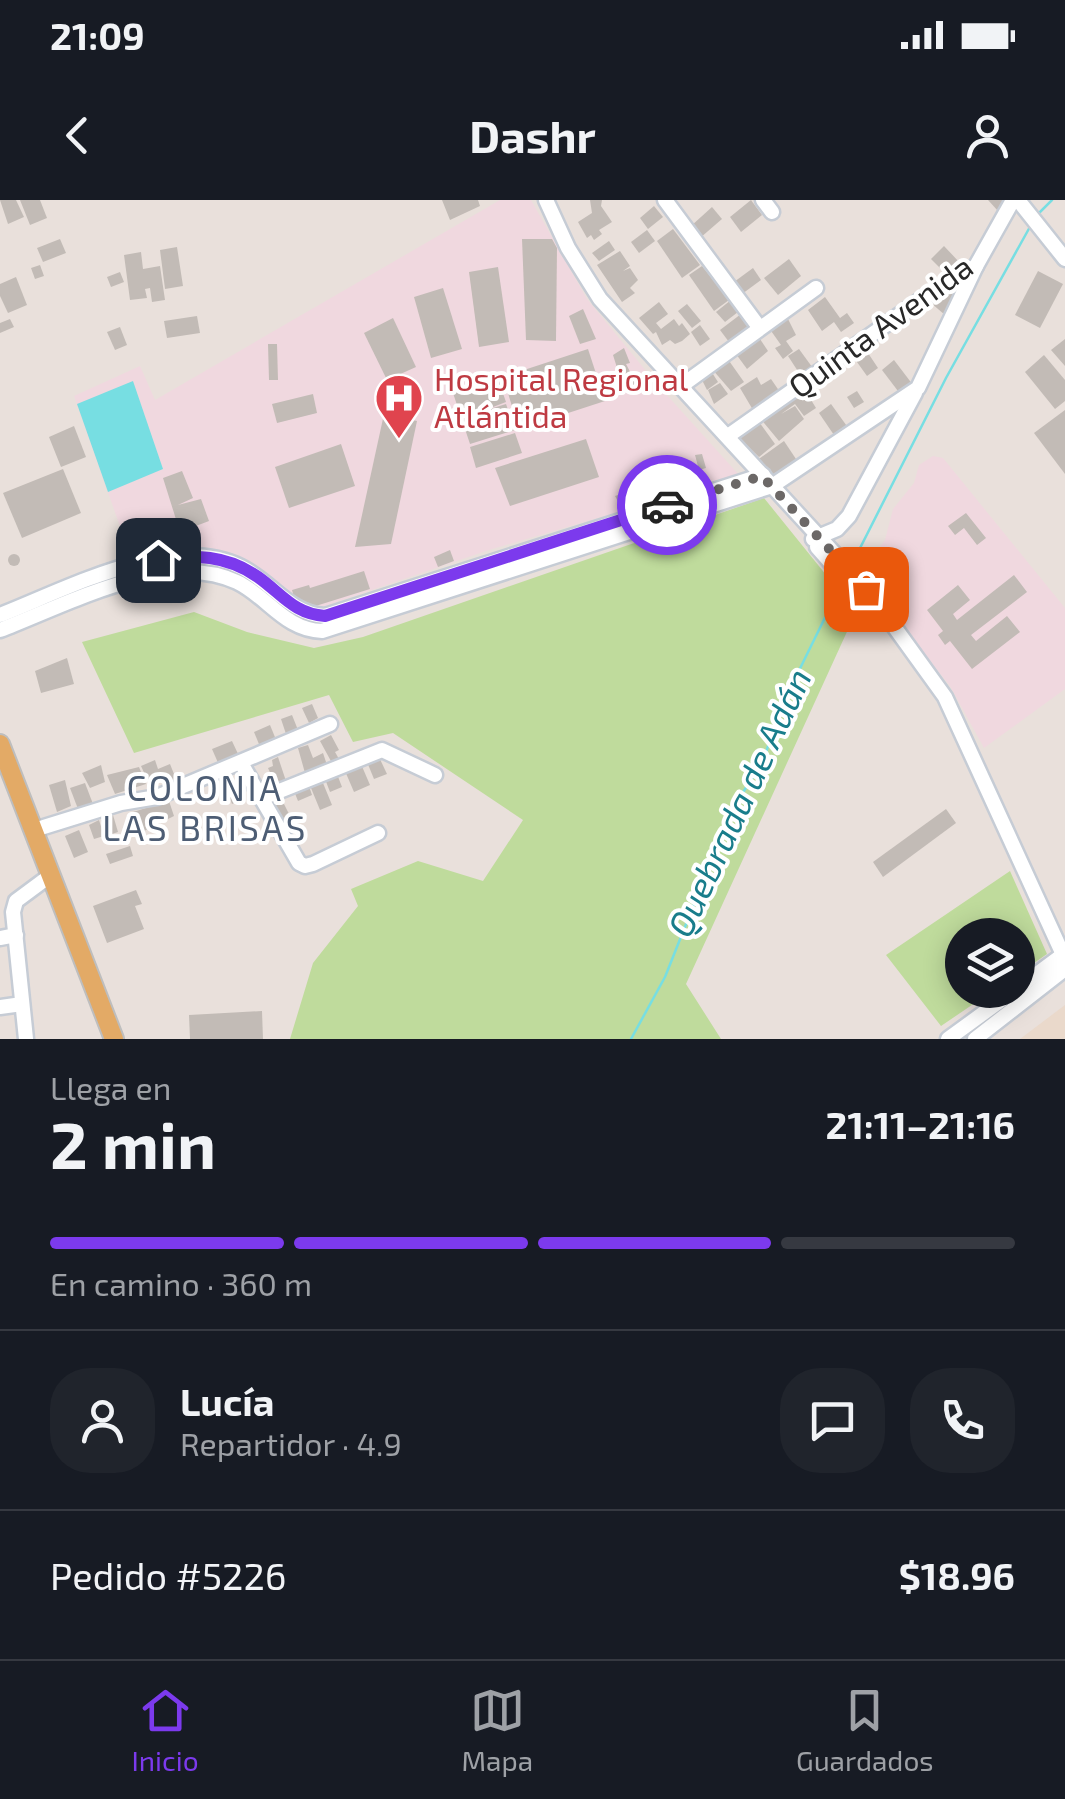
<!DOCTYPE html>
<html lang="es">
<head>
<meta charset="utf-8">
<style>
	:root { --surface:#171b24; --page:#20242c; --text:#f1f3f6; --muted:#9ea1a6; --line:#363941; --accent:#7c3aed }
	body { margin:0; font-family:"Exo 2",sans-serif; background:var(--page); color:var(--text); height:100vh; display:flex; flex-direction:column; font-size:38px; white-space:nowrap }
	* { box-sizing:border-box; margin:0 }
	p { font-size:32px; color:var(--muted) }
	.icon { flex:none; width:55px; height:55px; fill:none; stroke:currentColor; stroke-width:2; stroke-linecap:round; stroke-linejoin:round }
	.map { position:relative; height:839px; overflow:hidden }
	.sheet { display:flex; flex-direction:column; background:var(--surface); flex:1 }
	.sheet>* { flex:none }
	.controls { position:absolute; left:945px; top:718px; display:grid; gap:20px }
	.controls a { display:grid; place-items:center; width:90px; height:90px; border-radius:50%; background:var(--surface); box-shadow:0 5px 25px #0003; font-size:50px }
	.pin { position:absolute; display:grid; place-items:center; width:85px; height:85px; color:#fff; margin:-42px; border-radius:20px; box-shadow:0 5px 15px #0006 }
	.courier { position:absolute; display:grid; place-items:center; width:100px; height:100px; margin:-50px; border:8px solid #7c3aed; border-radius:50%; background:#fff; color:#222; box-shadow:0 2px 12px #0007 }
	.headline em { font-style:normal; font-weight:700 }
	.headline div { display:flex; flex-direction:column-reverse }
	.headline { display:flex; align-items:center; justify-content:space-between; height:170px; padding:0 50px }
	h1 { font-size:65px; font-weight:700; line-height:75px }
	.bar { display:grid; grid-template-columns:repeat(4,1fr); gap:15px 10px; align-content:center; height:120px; padding:0 50px }
	.bar i { height:12px; border-radius:8px; background:var(--line) }
	.bar .active { background:var(--accent) }
	.bar p { grid-column:span 4 }
	.line { display:flex; align-items:center; gap:25px; padding:0 50px; border-top:2px solid var(--line) }
	.line div { flex:1 }
	.round { display:grid; place-items:center; flex:none; width:105px; height:105px; border-radius:40px; background:var(--page) }
	.status { display:flex; justify-content:space-between; align-items:center; height:70px; padding:0 50px; background:var(--surface); direction:ltr }
	.status svg { height:28px; fill:currentColor }
	header { display:flex; justify-content:space-between; align-items:center; height:130px; padding:0 50px; background:var(--surface); font-size:45px; font-weight:700 }
	.menu { display:flex; justify-content:space-around; align-items:center; height:140px; border-top:2px solid var(--line); background:var(--surface); font-size:28px; color:var(--muted) }
	.menu a { display:grid; justify-items:center; gap:5px }
	.menu .active { color:var(--accent) }
	.map>svg:first-child { display:block }
	.education { fill:#ead9cb }
	.medical { fill:#f0d8df }
	.green { fill:#bfdb9c }
	.water { fill:#77dee2 }
	.lines { fill:none; stroke-linecap:round; stroke-linejoin:round }
	.stream { stroke:#77dee2; stroke-width:2.5 }
	.building { fill:#c2bbb6 }
	.minor-casing { stroke:#c6ccd5; stroke-width:19 }
	.major-casing { stroke:#bebebe; stroke-width:22 }
	.minor { stroke:#fff; stroke-width:14 }
	.major { stroke:#e3aa66; stroke-width:18 }
	.done { stroke:#6c6867; stroke-width:10; stroke-dasharray:0 18 }
	.route { stroke:#7c3aed; stroke-width:12 }
	.labels { text-anchor:middle; stroke-width:8; stroke-linejoin:round; paint-order:stroke }
	.street-label { font-size:32px; fill:#282828; stroke:#fff }
	.health-label { font-size:32px; fill:#be3a42; stroke:#fff; text-anchor:start }
	.neighbourhood-label { font-size:35px; letter-spacing:2.5px; fill:#4d5d74; stroke:#fff }
	.water-label { font-size:35px; font-style:italic; fill:#197d8b; stroke:#fff }
</style>
</head>
<body>
<div class="status"><b>21:09</b><svg viewBox="0 0 49 12"><path d="M0 12V9h3v3zM5 12V6h3v6zM10 12V3h3v9zM15 12V0h3v12zM26 1h20v11H26zM47 4h2v5h-2z"/></svg></div>
<header><svg class="icon" aria-label="back" viewBox="0 0 24 24"><path d="M15 5l-7 7 7 7"/></svg>Dashr<svg class="icon" aria-label="person" viewBox="0 0 24 24"><circle cx="12" cy="8" r="4"/><path d="M4 21q1-7 8-7t8 7"/></svg></header>
<div class="map">
<svg width="1065" height="839" viewBox="0 0 1065 839">
	<rect width="100%" height="100%" fill="#e9e0db"/>
	<path class="education" d="M 1065,805 L 1065,839 L 1020,839 Z"/>
	<g class="medical">
		<path d="M 500,0 L 531,0 L 587,99 L 656,183 L 740,276 L 489,350 L 310,411 L 221,354 L 189,348 L 129,352 L 74,196 L 140,166 L 155,200 Z"/>
		<path d="M 933,256 L 943,258 L 1065,408 L 1065,489 L 984,548 L 950,486 L 860,374 L 885,340 L 893,309 L 914,283 L 919,265 Z"/>
	</g>
	<g class="green">
		<path d="M 764,298 L 856,412 L 686,784 L 721,839 L 290,839 L 313,763 L 358,706 L 351,689 L 418,661 L 483,681 L 523,620 L 393,533 L 353,542 L 329,495 L 134,553 L 82,442 L 194,412 L 247,432 L 314,448 L 363,437 Z"/>
		<path d="M 1010,671 L 1047,754 L 1018,774 L 1018,735 L 962,735 L 962,790 L 994,790 L 941,826 L 886,755 Z"/>
	</g>
	<path class="water" d="M 133,181 L 163,269 L 108,292 L 77,204 Z"/>
	<g class="lines">
		<g class="stream">
			<path d="M 1038,14 L 1052,0"/>
			<path d="M 853,362 L 946,178 L 1031,25"/>
			<path d="M 631,839 L 665,777 L 710,664 L 740,597 L 762,563 L 785,499 L 842,383"/>
		</g>
	</g>
	<g class="building">
		<path d="M 0,0 L 16,0 L 24,17 L 8,24 Z"/>
		<path d="M 20,0 L 40,0 L 47,18 L 30,25 Z"/>
		<path d="M 442,0 L 478,0 L 480,6 L 450,20 Z"/>
		<path d="M 590,0 L 602,0 L 601,6 L 612,22 L 599,30 L 602,34 L 594,40 L 591,35 L 587,38 L 578,22 L 592,13 Z"/>
		<path d="M 751,0 L 762,15 L 741,32 L 730,17 Z"/>
		<path d="M 988,0 L 1004,0 L 1007,3 L 998,11 Z"/>
		<path d="M 654,6 L 663,17 L 648,29 L 640,18 Z"/>
		<path d="M 712,7 L 722,19 L 700,38 L 691,26 Z"/>
		<path d="M 673,29 L 700,65 L 682,78 L 657,41 Z"/>
		<path d="M 647,30 L 655,41 L 639,53 L 631,42 Z"/>
		<path d="M 60,39 L 66,53 L 43,62 L 37,48 Z"/>
		<path d="M 522,39 L 552,39 L 557,48 L 556,141 L 526,140 Z"/>
		<path d="M 609,41 L 615,50 L 599,61 L 592,53 Z"/>
		<path d="M 944,46 L 961,64 L 948,76 L 931,59 Z"/>
		<path d="M 177,47 L 183,86 L 165,89 L 160,50 Z"/>
		<path d="M 620,51 L 630,66 L 623,71 L 630,68 L 638,80 L 630,88 L 635,93 L 622,102 L 597,65 Z"/>
		<path d="M 141,52 L 143,69 L 160,66 L 165,100 L 152,102 L 150,88 L 145,89 L 147,98 L 130,100 L 124,55 Z"/>
		<path d="M 789,59 L 801,76 L 778,95 L 764,78 Z"/>
		<path d="M 40,65 L 44,76 L 35,79 L 31,68 Z"/>
		<path d="M 702,66 L 729,100 L 714,111 L 689,75 Z"/>
		<path d="M 498,67 L 509,142 L 479,147 L 469,72 Z"/>
		<path d="M 753,68 L 761,80 L 742,94 L 734,82 Z"/>
		<path d="M 1038,71 L 1063,84 L 1040,128 L 1015,115 Z"/>
		<path d="M 120,72 L 124,82 L 111,87 L 107,77 Z"/>
		<path d="M 16,77 L 27,105 L 8,113 L 0,96 L 0,84 Z"/>
		<path d="M 948,83 L 962,95 L 945,115 L 931,103 Z"/>
		<path d="M 443,88 L 462,149 L 431,158 L 414,97 Z"/>
		<path d="M 825,97 L 840,118 L 847,113 L 854,123 L 841,132 L 834,122 L 822,131 L 808,110 Z"/>
		<path d="M 731,100 L 738,112 L 725,122 L 716,112 Z"/>
		<path d="M 659,102 L 668,114 L 656,123 L 661,129 L 674,119 L 679,126 L 682,123 L 690,134 L 682,141 L 675,144 L 670,140 L 662,145 L 656,132 L 653,134 L 639,118 Z"/>
		<path d="M 687,104 L 701,121 L 692,128 L 678,111 Z"/>
		<path d="M 583,109 L 596,139 L 580,144 L 569,116 Z"/>
		<path d="M 741,114 L 750,125 L 729,142 L 720,130 Z"/>
		<path d="M 197,116 L 200,133 L 167,138 L 164,121 Z"/>
		<path d="M 787,117 L 796,135 L 786,141 L 793,151 L 783,159 L 775,148 L 781,145 L 769,128 Z"/>
		<path d="M 393,118 L 416,167 L 387,180 L 364,133 Z"/>
		<path d="M 10,119 L 14,127 L 0,133 L 0,123 Z"/>
		<path d="M 700,125 L 710,139 L 700,146 L 691,132 Z"/>
		<path d="M 120,127 L 127,145 L 115,150 L 107,132 Z"/>
		<path d="M 760,139 L 768,151 L 747,169 L 736,154 Z"/>
		<path d="M 1065,139 L 1065,166 L 1051,150 Z"/>
		<path d="M 268,144 L 277,144 L 278,180 L 269,180 Z"/>
		<path d="M 624,148 L 630,163 L 626,164 L 637,185 L 624,190 L 613,155 Z"/>
		<path d="M 588,149 L 605,201 L 519,229 L 503,177 Z"/>
		<path d="M 799,149 L 815,171 L 803,179 L 788,156 Z"/>
		<path d="M 861,149 L 863,152 L 866,150 L 878,168 L 867,176 L 852,155 Z"/>
		<path d="M 1044,155 L 1065,180 L 1065,201 L 1055,209 L 1025,172 Z"/>
		<path d="M 727,158 L 744,182 L 731,191 L 712,169 Z"/>
		<path d="M 894,160 L 913,185 L 901,195 L 882,170 Z"/>
		<path d="M 711,171 L 718,182 L 707,190 L 701,178 Z"/>
		<path d="M 757,177 L 761,185 L 771,179 L 782,195 L 753,210 L 740,188 Z"/>
		<path d="M 498,179 L 506,202 L 480,212 L 506,204 L 515,230 L 470,244 L 453,193 Z"/>
		<path d="M 720,183 L 728,194 L 714,204 L 708,190 Z"/>
		<path d="M 805,190 L 816,208 L 804,216 L 795,204 L 781,214 L 795,206 L 804,219 L 779,241 L 760,218 Z"/>
		<path d="M 857,191 L 864,202 L 854,208 L 847,197 Z"/>
		<path d="M 313,194 L 317,213 L 277,223 L 272,204 Z"/>
		<path d="M 831,204 L 849,229 L 836,238 L 819,213 Z"/>
		<path d="M 1065,210 L 1065,274 L 1034,233 Z"/>
		<path d="M 384,214 L 417,221 L 391,344 L 355,347 Z"/>
		<path d="M 757,219 L 775,244 L 759,257 L 735,234 Z"/>
		<path d="M 74,226 L 86,257 L 61,267 L 49,237 Z"/>
		<path d="M 515,233 L 522,253 L 476,268 L 470,247 Z"/>
		<path d="M 586,239 L 599,277 L 510,306 L 495,268 Z"/>
		<path d="M 784,241 L 798,262 L 775,281 L 756,261 Z"/>
		<path d="M 341,244 L 355,286 L 289,308 L 275,267 Z"/>
		<path d="M 702,254 L 706,268 L 699,270 L 695,255 Z"/>
		<path d="M 63,269 L 81,313 L 22,338 L 3,293 Z"/>
		<path d="M 182,271 L 193,298 L 178,305 L 201,299 L 209,321 L 180,332 L 163,278 Z"/>
		<path d="M 660,281 L 662,289 L 642,296 L 639,288 Z"/>
		<path d="M 630,291 L 632,301 L 640,299 L 646,306 L 624,312 L 615,296 Z"/>
		<path d="M 966,313 L 986,338 L 977,345 L 964,328 L 955,335 L 948,326 Z"/>
		<path d="M 450,350 L 454,361 L 438,367 L 434,357 Z"/>
		<circle cx="14" cy="360" r="6"/>
		<path d="M 364,371 L 370,389 L 306,409 L 304,402 L 296,404 L 292,390 L 309,385 L 310,388 Z"/>
		<path d="M 1014,375 L 1027,392 L 971,435 L 976,441 L 1007,416 L 1020,432 L 972,469 L 950,441 L 945,445 L 938,435 L 943,431 L 927,410 L 958,385 L 970,400 L 953,414 L 957,420 Z"/>
		<path d="M 67,458 L 74,484 L 41,493 L 35,471 Z"/>
		<path d="M 312,504 L 318,518 L 309,523 L 302,508 Z"/>
		<path d="M 292,515 L 298,530 L 286,534 L 281,519 Z"/>
		<path d="M 270,525 L 277,542 L 261,549 L 254,532 Z"/>
		<path d="M 331,535 L 339,550 L 335,552 L 339,559 L 332,563 L 320,541 Z"/>
		<path d="M 232,541 L 239,556 L 219,565 L 212,549 Z"/>
		<path d="M 308,545 L 313,558 L 323,553 L 327,565 L 305,573 L 298,548 Z"/>
		<path d="M 278,557 L 286,581 L 276,586 L 268,568 L 273,566 L 272,560 Z"/>
		<path d="M 379,557 L 387,574 L 374,579 L 367,562 Z"/>
		<path d="M 155,560 L 158,569 L 170,564 L 176,579 L 164,585 L 161,577 L 148,581 L 141,566 Z"/>
		<path d="M 361,564 L 370,585 L 354,592 L 345,571 Z"/>
		<path d="M 101,565 L 105,582 L 90,588 L 82,573 Z"/>
		<path d="M 139,567 L 146,584 L 115,594 L 107,575 Z"/>
		<path d="M 337,574 L 342,587 L 330,592 L 325,579 Z"/>
		<path d="M 65,580 L 71,606 L 57,612 L 49,585 Z"/>
		<path d="M 85,583 L 93,604 L 78,609 L 70,588 Z"/>
		<path d="M 323,583 L 332,605 L 320,610 L 311,588 Z"/>
		<path d="M 309,586 L 312,595 L 298,601 L 294,591 Z"/>
		<path d="M 241,587 L 245,598 L 232,604 L 228,593 Z"/>
		<path d="M 280,596 L 290,616 L 280,621 L 270,602 Z"/>
		<path d="M 169,601 L 174,616 L 140,633 L 133,612 Z"/>
		<path d="M 946,609 L 956,623 L 883,677 L 873,662 Z"/>
		<path d="M 113,615 L 118,632 L 106,636 L 101,620 Z"/>
		<path d="M 99,620 L 104,636 L 94,639 L 89,625 Z"/>
		<path d="M 79,630 L 88,652 L 74,658 L 65,636 Z"/>
		<path d="M 130,646 L 133,656 L 110,664 L 106,654 Z"/>
		<path d="M 136,690 L 142,704 L 135,706 L 144,729 L 107,743 L 93,706 Z"/>
		<path d="M 262,811 L 263,839 L 190,839 L 189,815 Z"/>
	</g>
	<g class="lines">
		<g class="minor-casing">
			<g id="minor">
				<path d="M 546,0 L 568,48 L 600,99 L 867,389 L 945,497 L 1065,759"/>
				<path d="M 665,0 L 759,127"/>
				<path d="M 763,0 L 772,12"/>
				<path d="M 1018,0 L 1065,59"/>
				<path d="M 681,186 L 816,88"/>
				<path d="M 728,236 L 922,99 L 976,66 L 1013,0"/>
				<path d="M 813,339 L 837,329 L 849,316 L 915,193"/>
				<path d="M 817,347 L 876,414"/>
				<path d="M 0,415 C 67,389 171,332 241,367 C 272,382 289,414 325,416 L 763,275"/>
				<path d="M 0,430 C 66,405 168,349 237,382 C 268,397 285,430 322,431 L 772,286 L 918,188 L 976,66"/>
				<path d="M 241,563 L 299,663 L 305,666 L 313,664 L 378,633"/>
				<path d="M 262,598 L 382,550 L 435,575"/>
				<path d="M 34,630 L 121,603 L 157,597 L 330,524"/>
				<path d="M 0,738 L 16,735"/>
				<path d="M 1018,788 L 1065,753"/>
				<path d="M 0,807 L 22,804"/>
				<path d="M 26,839 L 13,712 L 16,701 L 51,675"/>
				<path d="M 948,839 L 1015,790"/>
				<path d="M 975,839 L 1065,769"/>
			</g>
		</g>
		<g class="major-casing">
			<path id="major" d="M 0,544 L 114,839"/>
		</g>
		<use href="#minor" class="minor"/>
		<use href="#major" class="major"/>
	</g>
	<g class="lines">
		<path class="done" d="M 667,305 L 762,276 L 866,389"/>
		<path class="route" d="M 158,360 C 194,354 227,355 258,377 C 282,394 294,414 325,416 L 667,305"/>
	</g>
	<defs>
		<g id="hospital-pin" transform="scale(2.5)"><path d="M0 17L-7.5 6A9.5 9.5 0 1 1 7.5 6Z" fill="#e0444e" stroke="#fff"/><path d="M-5-5h3v3.5h4V-5h3V5h-3V1.5h-4V5h-3Z" fill="#fff"/></g>
	</defs>
	<g fill-rule="evenodd">
		<use href="#hospital-pin" x="399" y="198"/>
	</g>
	<g class="labels">
		<g class="street-label">
			<text transform="translate(881 127) rotate(-36)" y="11">Quinta Avenida</text>
		</g>
		<g class="health-label">
			<text x="434" y="191">Hospital Regional<tspan x="434" dy="37">Atlántida</tspan></text>
		</g>
		<g class="neighbourhood-label">
			<text x="205" y="601">COLONIA<tspan x="205" dy="40">LAS BRISAS</tspan></text>
		</g>
		<g class="water-label">
			<text transform="translate(740 603) rotate(-65)" y="12">Quebrada de Adán</text>
		</g>
	</g>
</svg>
<div class="controls">
<a><svg class="icon" aria-label="layers" viewBox="0 0 24 24"><path d="M12 4l9 5-9 5-9-5zM3 14l9 5 9-5"/></svg></a>
</div>
<div class="pin" style="left:866px;top:389px;background:#ea580c"><svg class="icon" aria-label="bag" viewBox="0 0 24 24"><path d="M5 8h14l-1 12H6zM9 8a3 3 0 0 1 6 0"/></svg></div>
<div class="pin" style="left:158px;top:360px;background:#1f2937"><svg class="icon" aria-label="home" viewBox="0 0 24 24"><path d="M3 11l9-7 9 7M6 9v11h12V9"/></svg></div>
<div class="courier" style="left:667px;top:305px"><svg class="icon" aria-label="car" viewBox="0 0 24 24"><path d="M5 17H2v-5l4-1 3-4h7l3 4 3 1v5h-3M9 17h6M6 11h13"/><circle cx="7" cy="17" r="2"/><circle cx="17" cy="17" r="2"/></svg></div>
</div>
<section class="sheet">
<div class="headline"><div><h1>2 min</h1><p>Llega en</p></div><em>21:11–21:16</em></div>
<div class="bar"><i class="active"></i><i class="active"></i><i class="active"></i><i></i><p>En camino · 360 m</p></div>
<div class="line" style="height:180px"><a class="round"><svg class="icon" aria-label="person" viewBox="0 0 24 24"><circle cx="12" cy="8" r="4"/><path d="M4 21q1-7 8-7t8 7"/></svg></a><div><b>Lucía</b><p>Repartidor · 4.9</p></div><a class="round"><svg class="icon" aria-label="chat" viewBox="0 0 24 24"><path d="M4 5h16v11H9l-5 4z"/></svg></a><a class="round"><svg class="icon" aria-label="phone" viewBox="0 0 24 24"><path d="M5 4h4l2 5-3 2q2 4 5 5l2-3 5 2v4C11 20 4 13 5 4z"/></svg></a></div>
<div class="line" style="height:130px"><div>Pedido #5226</div><b>$18.96</b></div>
</section>
<nav class="menu">
<a class="active"><svg class="icon" aria-label="home" viewBox="0 0 24 24"><path d="M3 11l9-7 9 7M6 9v11h12V9"/></svg>Inicio</a>
<a><svg class="icon" aria-label="map" viewBox="0 0 24 24"><path d="M3 6l6-2 6 2 6-2v14l-6 2-6-2-6 2zM9 4v14M15 6v14"/></svg>Mapa</a>
<a><svg class="icon" aria-label="saved" viewBox="0 0 24 24"><path d="M7 4h10v16l-5-4-5 4z"/></svg>Guardados</a>
</nav>
</body>
</html>
